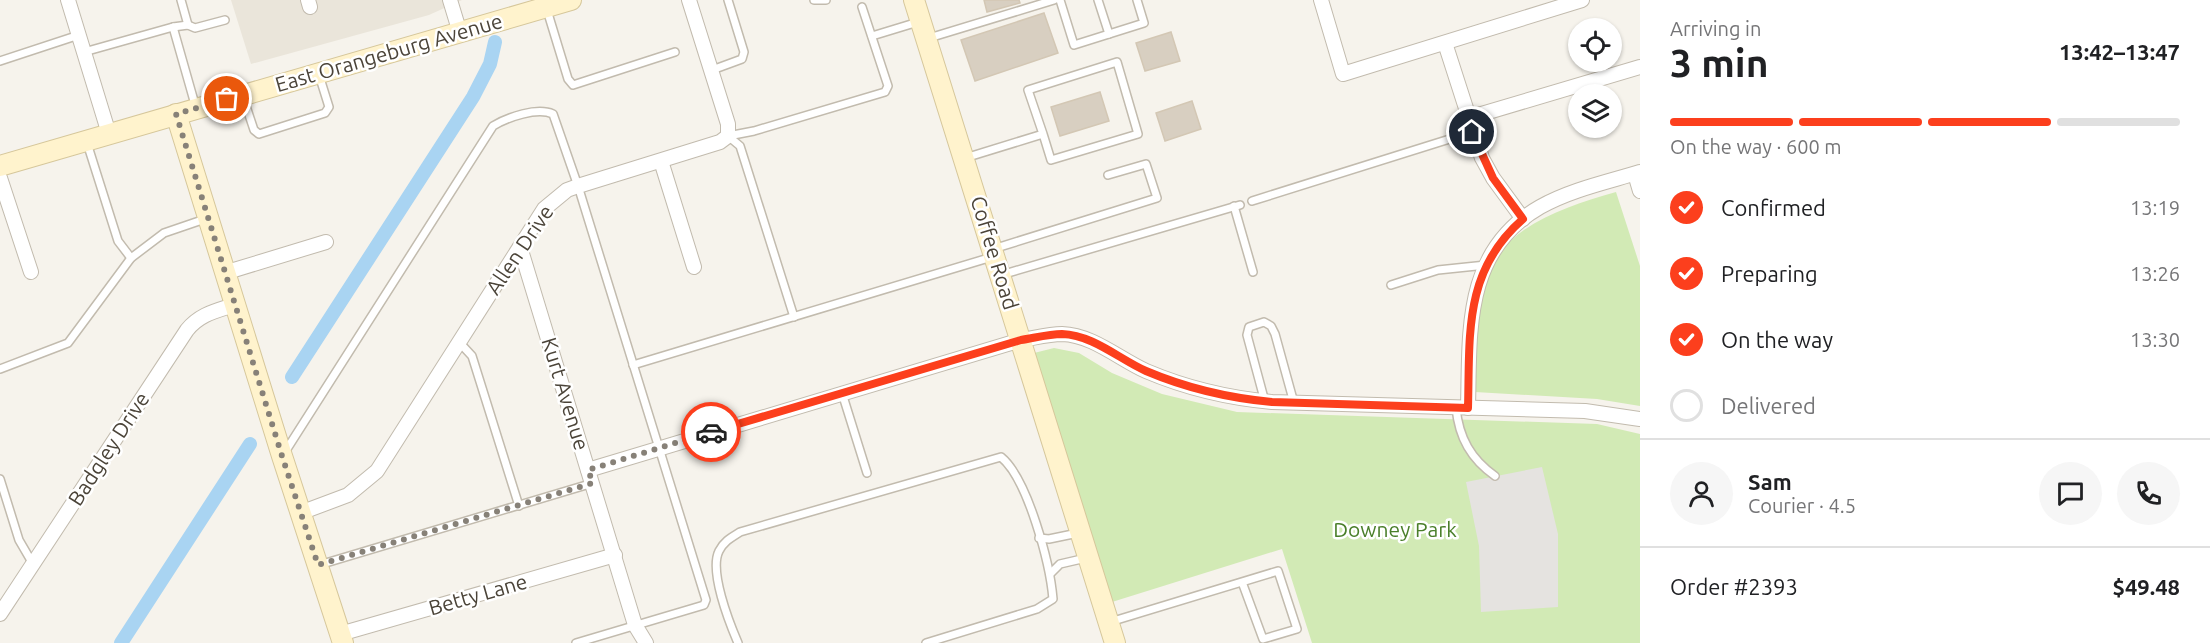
<!DOCTYPE html>
<html lang="en">
<head>
<meta charset="utf-8">
<style>
	:root { --surface:#fff; --page:#f6f6f6; --text:#202124; --muted:#757577; --line:#e0e0e0; --accent:#fc3f1d }
	body { margin:0; font-family:Ubuntu,sans-serif; background:var(--page); color:var(--text); height:100vh; display:flex; flex-direction:column; font-size:22px; white-space:nowrap }
	* { box-sizing:border-box; margin:0 }
	p { font-size:20px; color:var(--muted) }
	.icon { flex:none; width:33px; height:33px; fill:none; stroke:currentColor; stroke-width:2; stroke-linecap:round; stroke-linejoin:round }
	.map { position:relative; flex:1; overflow:hidden }
	.sheet { display:flex; flex-direction:column; background:var(--surface); width:570px }
	.sheet>* { flex:none }
	.fabs { position:absolute; left:1568px; top:18px; display:grid; gap:12px }
	.fabs a { display:grid; place-items:center; width:54px; height:54px; border-radius:50%; background:var(--surface); box-shadow:0 2px 4px #0004; font-size:30px }
	.pin { position:absolute; display:grid; place-items:center; width:51px; height:51px; color:#fff; margin:-26px; border:3px solid #fff; border-radius:50%; box-shadow:0 2px 6px #0007 }
	.courier { position:absolute; display:grid; place-items:center; width:60px; height:60px; margin:-30px; border:4px solid #fc3f1d; border-radius:50%; background:#fff; color:#222; box-shadow:0 2px 8px #0007 }
	.head em { font-style:normal; font-weight:700 }
	.head div { display:flex; flex-direction:column-reverse }
	.head { display:flex; align-items:center; justify-content:space-between; height:102px; padding:0 30px }
	h1 { font-size:39px; font-weight:700; line-height:45px }
	.bar { display:grid; grid-template-columns:repeat(4,1fr); gap:9px 6px; align-content:center; height:72px; padding:0 30px }
	.bar i { height:8px; border-radius:4px; background:var(--line) }
	.bar .active { background:var(--accent) }
	.bar p { grid-column:span 4 }
	.line { display:flex; align-items:center; gap:15px; padding:0 30px; border-top:2px solid var(--line) }
	.line div { flex:1 }
	.round { display:grid; place-items:center; flex:none; width:63px; height:63px; border-radius:32px; background:var(--page) }
	ol { padding:0 30px; list-style:none }
	li { display:flex; align-items:center; gap:18px; height:66px }
	li p { margin-inline-start:auto }
	li .icon { padding:6px; border-radius:50%; background:var(--accent); color:#fff; stroke-width:4 }
	li:last-child { color:var(--muted) }
	li i { width:33px; height:33px; border:3px solid var(--line); border-radius:50% }
	main { display:flex; flex:1; min-height:0 }
	.map>svg:first-child { display:block }
	.residential { fill:#eae5da }
	.green { fill:#d2eab5 }
	.parking { fill:#e5e3e0 }
	.lines { fill:none; stroke-linecap:round; stroke-linejoin:round }
	.canal { stroke:#a9d4f2; stroke-width:14 }
	.building { fill:#d8cfc1; stroke:#d3c7b4; stroke-width:1.5 }
	.lane-casing { stroke:#c2bbae; stroke-width:10 }
	.street-casing { stroke:#c2bbae; stroke-width:16 }
	.secondary-casing { stroke:#d6c79b; stroke-width:22 }
	.lane { stroke:#fff; stroke-width:7 }
	.street { stroke:#fff; stroke-width:14 }
	.secondary { stroke:#fff3cd; stroke-width:20 }
	.done { stroke:#878178; stroke-width:6; stroke-dasharray:0 10.8 }
	.route { stroke:#fc3f1d; stroke-width:8 }
	.labels { text-anchor:middle; stroke-width:5; stroke-linejoin:round; paint-order:stroke }
	.street-label { font-size:21px; fill:#4b4439; stroke:#fff }
	.park-label { font-size:21px; fill:#4a7f2a; stroke:#fff }
</style>
</head>
<body>
<main>
<div class="map">
<svg width="1640" height="643" viewBox="0 0 1640 643">
	<rect width="100%" height="100%" fill="#f6f3ec"/>
	<path class="residential" d="M 231,0 L 462,0 L 429,15 L 251,64 Z"/>
	<g class="green">
		<path d="M 1616,192 L 1640,266 L 1640,406 L 1597,399 L 1475,392 C 1475,364 1471,332 1476,305 C 1489,231 1554,210 1616,192 Z"/>
		<path d="M 1054,348 L 1079,353 L 1112,373 L 1162,394 L 1237,412 L 1597,424 L 1640,434 L 1640,643 L 1312,643 L 1282,549 L 1112,602 L 1034,353 Z"/>
	</g>
	<path class="parking" d="M 1542,467 L 1558,534 L 1558,607 L 1481,612 L 1479,546 L 1466,482 Z"/>
	<g class="lines">
		<g class="canal">
			<path d="M 292,377 L 473,97 L 490,64 L 495,42"/>
			<path d="M 121,643 L 250,444"/>
		</g>
	</g>
	<g class="building">
		<path d="M 984,0 L 1019,0 L 1020,3 L 987,12 Z"/>
		<path d="M 1044,13 L 1058,53 L 975,81 L 961,40 Z"/>
		<path d="M 1171,32 L 1180,61 L 1145,71 L 1136,43 Z"/>
		<path d="M 1100,92 L 1109,121 L 1060,136 L 1051,107 Z"/>
		<path d="M 1192,101 L 1201,129 L 1165,141 L 1156,113 Z"/>
	</g>
	<g class="lines">
		<g class="lane-casing">
			<g id="lane">
				<path d="M 181,0 L 188,25"/>
				<path d="M 814,0 L 826,0"/>
				<path d="M 1060,0 L 1074,45 L 1144,23 L 1137,0"/>
				<path d="M 1098,0 L 1109,34"/>
				<path d="M 547,10 L 568,79 L 573,85 L 675,52"/>
				<path d="M 173,27 L 196,108"/>
				<path d="M 872,36 L 918,22"/>
				<path d="M 929,38 L 1054,0"/>
				<path d="M 84,52 L 173,27 L 188,25 L 195,28 L 225,20"/>
				<path d="M 0,61 L 79,35"/>
				<path d="M 712,70 L 742,59 L 744,52 L 728,0"/>
				<path d="M 243,97 L 254,130 L 259,134 L 325,113 L 329,107 L 319,75"/>
				<path d="M 728,136 L 754,131 L 885,92 L 888,86 L 862,7"/>
				<path d="M 728,136 L 740,146 L 794,317"/>
				<path d="M 87,143 L 118,241 L 131,258"/>
				<path d="M 965,158 L 1043,134 L 1028,90 L 1117,62 L 1138,134 L 1051,160 L 1043,134"/>
				<path d="M 1252,201 L 1472,132"/>
				<path d="M 1234,206 L 1253,272"/>
				<path d="M 993,249 L 1157,198 L 1146,164 L 1108,175"/>
				<path d="M 1001,275 L 1240,205"/>
				<path d="M 1391,285 L 1438,270 L 1486,265"/>
				<path d="M 459,342 L 472,356 L 519,506"/>
				<path d="M 633,365 L 992,257"/>
				<path d="M 0,369 L 68,343 L 131,258 L 164,233 L 205,219"/>
				<path d="M 842,393 L 867,473"/>
				<path d="M 1265,402 L 1247,335 L 1249,327 L 1264,322 L 1271,326 L 1275,334 L 1294,403"/>
				<path d="M 1456,408 C 1459,438 1471,459 1495,476"/>
				<path d="M 285,452 L 493,126 C 508,117 537,107 553,114 L 578,186 L 706,600 L 704,605 L 576,643"/>
				<path d="M 0,479 L 19,540 L 33,564"/>
				<path d="M 1039,538 L 1049,539 L 1078,533"/>
				<path d="M 319,565 L 593,483"/>
				<path d="M 1051,573 L 1060,564 L 1086,558"/>
				<path d="M 1110,622 L 1278,571 L 1297,629 L 1263,639 L 1242,582"/>
				<path d="M 738,643 C 729,622 709,571 719,551 C 724,541 732,537 740,532 L 1001,457 C 1028,479 1050,564 1053,599 L 1037,609 L 926,643"/>
			</g>
		</g>
		<g class="street-casing">
			<g id="street">
				<path d="M 68,0 L 109,134"/>
				<path d="M 308,0 L 310,7"/>
				<path d="M 450,0 L 460,33"/>
				<path d="M 1321,0 L 1343,74 L 1582,0"/>
				<path d="M 1445,43 L 1482,158 L 1493,178 L 1523,219"/>
				<path d="M 1468,118 L 1640,67"/>
				<path d="M 661,161 L 694,267"/>
				<path d="M 1635,174 L 1640,191"/>
				<path d="M 0,178 L 31,272"/>
				<path d="M 520,247 L 635,625 L 646,643"/>
				<path d="M 224,273 L 326,242"/>
				<path d="M 1468,408 C 1470,331 1463,251 1540,207 C 1570,190 1607,182 1640,172"/>
				<path d="M 588,470 L 1021,340 C 1034,338 1049,334 1062,334 C 1093,335 1119,359 1146,371 C 1186,388 1228,398 1272,402 L 1585,411 L 1640,419"/>
				<path d="M 300,513 L 348,495 L 377,471 L 544,209 L 567,190 L 578,186 L 720,142 L 728,136 L 728,124 L 689,0"/>
				<path d="M 0,614 L 187,330 C 200,314 216,311 234,305"/>
				<path d="M 340,634 L 615,555"/>
			</g>
		</g>
		<g class="secondary-casing">
			<g id="secondary">
				<path d="M 914,0 L 1115,643"/>
				<path d="M 176,114 L 282,456 L 343,643"/>
				<path d="M 0,166 L 571,0"/>
			</g>
		</g>
		<use href="#lane" class="lane"/>
		<use href="#street" class="street"/>
		<use href="#secondary" class="secondary"/>
	</g>
	<g class="lines">
		<path class="done" d="M 227,99 L 176,114 L 282,456 L 318,565 L 593,483 L 588,470 L 711,432"/>
		<path class="route" d="M 711,432 L 1021,340 C 1034,338 1049,334 1062,334 C 1093,335 1119,359 1146,371 C 1186,388 1229,398 1272,402 L 1468,408 C 1470,335 1463,271 1523,219 L 1493,178 L 1472,132"/>
	</g>
	<g class="labels">
		<g class="street-label">
			<text transform="translate(389 53) rotate(-16)" y="7">East Orangeburg Avenue</text>
			<text transform="translate(520 250) rotate(-56)" y="7">Allen Drive</text>
			<text transform="translate(994 253) rotate(73)" y="7">Coffee Road</text>
			<text transform="translate(565 394) rotate(73)" y="7">Kurt Avenue</text>
			<text transform="translate(109 449) rotate(-57)" y="7">Badgley Drive</text>
			<text transform="translate(478 595) rotate(-16)" y="7">Betty Lane</text>
		</g>
		<g class="park-label">
			<text x="1395" y="537">Downey Park</text>
		</g>
	</g>
</svg>
<div class="fabs">
<a><svg class="icon" aria-label="locate" viewBox="0 0 24 24"><circle cx="12" cy="12" r="6"/><path d="M12 2v4M12 18v4M2 12h4M18 12h4"/></svg></a>
<a><svg class="icon" aria-label="layers" viewBox="0 0 24 24"><path d="M12 4l9 5-9 5-9-5zM3 14l9 5 9-5"/></svg></a>
</div>
<div class="pin" style="left:227px;top:99px;background:#ea580c"><svg class="icon" aria-label="bag" viewBox="0 0 24 24"><path d="M5 8h14l-1 12H6zM9 8a3 3 0 0 1 6 0"/></svg></div>
<div class="pin" style="left:1472px;top:132px;background:#1f2937"><svg class="icon" aria-label="home" viewBox="0 0 24 24"><path d="M3 11l9-7 9 7M6 9v11h12V9"/></svg></div>
<div class="courier" style="left:711px;top:432px"><svg class="icon" aria-label="car" viewBox="0 0 24 24"><path d="M5 17H2v-5l4-1 3-4h7l3 4 3 1v5h-3M9 17h6M6 11h13"/><circle cx="7" cy="17" r="2"/><circle cx="17" cy="17" r="2"/></svg></div>
</div>
<section class="sheet">
<div class="head"><div><h1>3 min</h1><p>Arriving in</p></div><em>13:42–13:47</em></div>
<div class="bar"><i class="active"></i><i class="active"></i><i class="active"></i><i></i><p>On the way · 600 m</p></div>
<ol>
<li><svg class="icon" aria-label="check" viewBox="0 0 24 24"><path d="M5 12l5 5 9-10"/></svg>Confirmed<p>13:19</p></li>
<li><svg class="icon" aria-label="check" viewBox="0 0 24 24"><path d="M5 12l5 5 9-10"/></svg>Preparing<p>13:26</p></li>
<li><svg class="icon" aria-label="check" viewBox="0 0 24 24"><path d="M5 12l5 5 9-10"/></svg>On the way<p>13:30</p></li>
<li><i></i>Delivered</li>
</ol>
<div class="line" style="height:108px"><a class="round"><svg class="icon" aria-label="person" viewBox="0 0 24 24"><circle cx="12" cy="8" r="4"/><path d="M4 21q1-7 8-7t8 7"/></svg></a><div><b>Sam</b><p>Courier · 4.5</p></div><a class="round"><svg class="icon" aria-label="chat" viewBox="0 0 24 24"><path d="M4 5h16v11H9l-5 4z"/></svg></a><a class="round"><svg class="icon" aria-label="phone" viewBox="0 0 24 24"><path d="M5 4h4l2 5-3 2q2 4 5 5l2-3 5 2v4C11 20 4 13 5 4z"/></svg></a></div>
<div class="line" style="height:78px"><div>Order #2393</div><b>$49.48</b></div>
</section>
</main>
</body>
</html>
